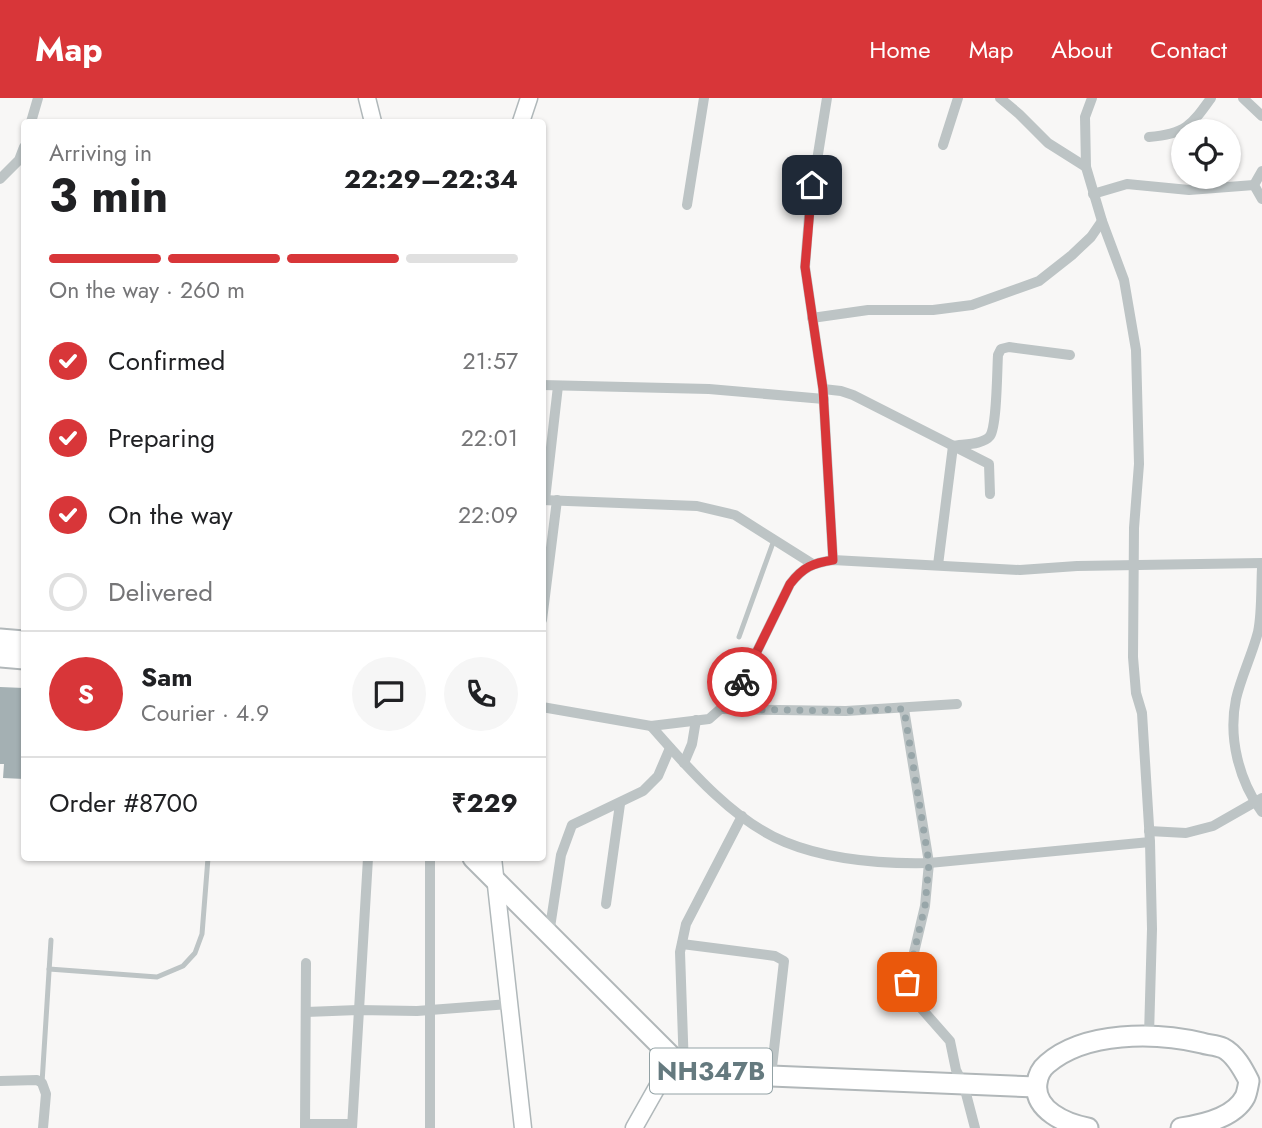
<!DOCTYPE html>
<html lang="en">
<head>
<meta charset="utf-8">
<style>
	:root { --surface:#fff; --page:#f6f6f6; --text:#202124; --muted:#757577; --line:#e0e0e0; --accent:#d83639 }
	body { margin:0; font-family:Jost,sans-serif; background:var(--page); color:var(--text); height:100vh; display:flex; flex-direction:column; font-size:26px; white-space:nowrap }
	* { box-sizing:border-box; margin:0 }
	p { font-size:23px; color:var(--muted) }
	.icon { flex:none; width:38px; height:38px; fill:none; stroke:currentColor; stroke-width:2; stroke-linecap:round; stroke-linejoin:round }
	.map { position:relative; flex:1; overflow:hidden }
	.side { position:absolute; left:21px; top:21px; width:525px; height:742px; display:flex; flex-direction:column; background:var(--surface); border-radius:7px; box-shadow:0 2px 5px #0004 }
	.side>* { flex:none }
	.buttons { position:absolute; left:1171px; top:21px; display:grid; gap:14px }
	.buttons a { display:grid; place-items:center; width:70px; height:70px; border-radius:50%; background:var(--surface); box-shadow:0 2px 5px #0004; font-size:35px }
	.pin { position:absolute; display:grid; place-items:center; width:60px; height:60px; color:#fff; margin:-30px; border-radius:14px; box-shadow:0 4px 10px #0006 }
	.courier { position:absolute; display:grid; place-items:center; width:70px; height:70px; margin:-35px; border:5px solid #d83639; border-radius:50%; background:#fff; color:#222; box-shadow:0 2px 9px #0007 }
	.overview em { font-style:normal; font-weight:700 }
	.overview div { display:flex; flex-direction:column-reverse }
	.overview { display:flex; align-items:center; justify-content:space-between; height:119px; padding:0 28px }
	h1 { font-size:46px; font-weight:700; line-height:52px }
	.bar { display:grid; grid-template-columns:repeat(4,1fr); gap:10px 7px; align-content:center; height:84px; padding:0 28px }
	.bar i { height:9px; border-radius:5px; background:var(--line) }
	.bar .current { background:var(--accent) }
	.bar p { grid-column:span 4 }
	.line { display:flex; align-items:center; gap:18px; padding:0 28px; border-top:2px solid var(--line) }
	.line div { flex:1 }
	.round { display:grid; place-items:center; flex:none; width:74px; height:74px; border-radius:37px; background:var(--page) }
	ol { padding:0 28px; list-style:none }
	li { display:flex; align-items:center; gap:21px; height:77px }
	li p { margin-inline-start:auto }
	li .icon { padding:7px; border-radius:50%; background:var(--accent); color:#fff; stroke-width:4 }
	li:last-child { color:var(--muted) }
	li i { width:38px; height:38px; border:4px solid var(--line); border-radius:50% }
	header { display:flex; align-items:center; gap:42px; box-sizing:border-box; height:98px; padding:0 35px; background:var(--accent); color:#fff }
	header strong { font-size:33px }
	nav { display:flex; gap:38px; margin-inline-start:auto; font-size:24px }
	.map>svg:first-child { display:block }
	.building { fill:#a4b0b3 }
	.lines { fill:none; stroke-linecap:round; stroke-linejoin:round }
	.secondary-casing { stroke:#b0b8ba; stroke-width:19 }
	.highway-casing { stroke:#b1b7b9; stroke-width:23 }
	.lane { stroke:#bdc4c5; stroke-width:5 }
	.street { stroke:#bdc4c5; stroke-width:10 }
	.secondary { stroke:#fff; stroke-width:16 }
	.highway { stroke:#fff; stroke-width:19 }
	.done { stroke:#98a6a9; stroke-width:7; stroke-dasharray:0 12.6 }
	.route { stroke:#d83639; stroke-width:9 }
	.labels { text-anchor:middle; stroke-width:7; stroke-linejoin:round; paint-order:stroke }
	.shield { fill:#fff; stroke:#93a2a5; stroke-width:2 }
	.shield-label { font-size:26px; font-weight:bold; fill:#657a7f }
</style>
</head>
<body>
<header>
<strong>Map</strong>
<nav><a>Home</a><a>Map</a><a>About</a><a>Contact</a></nav>
</header>
<div class="map">
<svg width="1262" height="1030" viewBox="0 0 1262 1030">
	<rect width="100%" height="100%" fill="#f8f7f6"/>
	<path class="building" d="M 0,589 L 24,590 L 24,681 L 3,680 L 4,666 L 0,666 Z"/>
	<g class="lines">
		<g class="secondary-casing">
			<g id="secondary">
				<path d="M 367,0 L 373,24"/>
				<path d="M 521,24 L 529,0"/>
				<path d="M 493,760 L 523,1030"/>
				<path d="M 634,1030 L 673,961"/>
			</g>
		</g>
		<g class="highway-casing">
			<g id="highway">
				<path d="M 0,541 L 24,543"/>
				<path d="M 0,559 L 24,561"/>
				<path d="M 473,760 L 684,971 L 771,978 L 1036,989"/>
				<path d="M 1088,1030 C 1066,1026 1033,1012 1037,985 C 1038,977 1041,971 1047,966 C 1085,933 1155,934 1202,945 C 1208,947 1216,947 1223,950 C 1235,956 1243,971 1249,983 C 1248,988 1247,995 1245,999 C 1234,1020 1201,1027 1181,1030"/>
			</g>
		</g>
		<g class="lane">
			<path d="M 739,539 L 774,442"/>
			<path d="M 49,871 L 157,879 L 183,868 L 195,855 L 202,836 L 208,760"/>
			<path d="M 42,985 L 51,842"/>
		</g>
		<g class="street">
			<path d="M 827,0 L 810,106 L 805,169 L 823,291 L 833,462"/>
			<path d="M 1000,0 L 1019,16 L 1048,45 L 1086,69"/>
			<path d="M 1243,0 L 1262,18"/>
			<path d="M 31,24 L 38,0"/>
			<path d="M 1149,39 C 1185,36 1191,28 1211,0"/>
			<path d="M 943,47 L 958,0"/>
			<path d="M 1262,73 L 1254,87 L 1262,101"/>
			<path d="M 0,81 L 19,62 L 24,49"/>
			<path d="M 1093,96 L 1127,86 L 1189,92 L 1254,87"/>
			<path d="M 687,107 L 704,0"/>
			<path d="M 812,220 L 868,212 L 933,212 L 972,207 L 1039,183 L 1072,157 L 1091,139 L 1102,123"/>
			<path d="M 542,287 L 709,291 L 824,301"/>
			<path d="M 823,291 L 841,293 L 853,297 L 989,366 L 990,396"/>
			<path d="M 542,402 L 697,408 L 735,417 L 811,465"/>
			<path d="M 545,402 L 558,288"/>
			<path d="M 938,467 L 953,348 C 963,346 983,347 990,338 C 997,328 997,272 998,257 L 1001,251 L 1009,249 L 1070,257"/>
			<path d="M 1262,470 C 1261,489 1262,516 1258,534 C 1252,557 1241,579 1236,601 C 1228,640 1239,683 1262,714"/>
			<path d="M 542,522 L 557,402"/>
			<path d="M 542,609 L 651,628 L 709,621 L 726,606 L 737,594 L 790,486 C 803,469 813,465 833,462 L 1020,472 L 1077,468 L 1262,465"/>
			<path d="M 721,611 L 846,613 L 957,606"/>
			<path d="M 904,611 L 929,765 L 925,808 L 907,884 L 913,901 L 950,943 L 956,972 L 964,988 L 975,1030"/>
			<path d="M 651,628 C 687,669 733,723 785,744 C 829,762 882,766 929,765 L 1150,744 L 1142,615 L 1136,595 L 1133,559 L 1134,430 L 1139,366 L 1136,252 L 1124,182 L 1102,123 L 1086,69 L 1085,19 L 1092,0"/>
			<path d="M 684,665 L 692,646 L 696,622"/>
			<path d="M 1149,733 L 1186,735 L 1213,728 L 1262,700"/>
			<path d="M 606,806 L 620,706"/>
			<path d="M 549,836 L 561,757 L 572,727 L 643,693 L 658,678 L 670,650"/>
			<path d="M 682,846 L 775,858 L 784,863 L 771,978"/>
			<path d="M 306,914 L 358,912 L 417,913 L 509,906"/>
			<path d="M 1149,937 L 1152,831 L 1150,744"/>
			<path d="M 684,971 L 680,854 L 686,826 L 742,718"/>
			<path d="M 0,983 L 37,982 L 42,985 L 46,996 L 43,1030"/>
			<path d="M 305,1026 L 352,1026"/>
			<path d="M 305,1030 L 306,865"/>
			<path d="M 352,1030 L 368,760"/>
			<path d="M 430,1030 L 430,760"/>
		</g>
		<use href="#secondary" class="secondary"/>
		<use href="#highway" class="highway"/>
	</g>
	<g class="lines">
		<path class="done" d="M 742,584 L 737,594 L 721,611 L 846,613 L 904,611 L 929,765 L 925,808 L 907,884"/>
		<path class="route" d="M 742,584 L 790,486 C 803,469 813,465 833,462 L 823,291 L 805,169 L 812,87"/>
	</g>
	<g class="labels">
		<rect class="shield" x="650" y="950.5" width="122" height="45" rx="5"/>
		<g class="shield-label">
			<text x="711" y="982">NH347B</text>
		</g>
	</g>
</svg>
<div class="buttons">
<a><svg class="icon" aria-label="locate" viewBox="0 0 24 24"><circle cx="12" cy="12" r="6"/><path d="M12 2v4M12 18v4M2 12h4M18 12h4"/></svg></a>
</div>
<div class="pin" style="left:907px;top:884px;background:#ea580c"><svg class="icon" aria-label="bag" viewBox="0 0 24 24"><path d="M5 8h14l-1 12H6zM9 8a3 3 0 0 1 6 0"/></svg></div>
<div class="pin" style="left:812px;top:87px;background:#1f2937"><svg class="icon" aria-label="home" viewBox="0 0 24 24"><path d="M3 11l9-7 9 7M6 9v11h12V9"/></svg></div>
<div class="courier" style="left:742px;top:584px"><svg class="icon" aria-label="bike" viewBox="0 0 24 24"><circle cx="6" cy="16" r="4"/><circle cx="18" cy="16" r="4"/><path d="M6 16l4-8h5l3 8M10 8l3 8H6M13 5h3"/></svg></div>
<section class="side">
<div class="overview"><div><h1>3 min</h1><p>Arriving in</p></div><em>22:29–22:34</em></div>
<div class="bar"><i class="current"></i><i class="current"></i><i class="current"></i><i></i><p>On the way · 260 m</p></div>
<ol>
<li><svg class="icon" aria-label="check" viewBox="0 0 24 24"><path d="M5 12l5 5 9-10"/></svg>Confirmed<p>21:57</p></li>
<li><svg class="icon" aria-label="check" viewBox="0 0 24 24"><path d="M5 12l5 5 9-10"/></svg>Preparing<p>22:01</p></li>
<li><svg class="icon" aria-label="check" viewBox="0 0 24 24"><path d="M5 12l5 5 9-10"/></svg>On the way<p>22:09</p></li>
<li><i></i>Delivered</li>
</ol>
<div class="line" style="height:126px"><b class="round" style="background:var(--accent);color:#fff">S</b><div><b>Sam</b><p>Courier · 4.9</p></div><a class="round"><svg class="icon" aria-label="chat" viewBox="0 0 24 24"><path d="M4 5h16v11H9l-5 4z"/></svg></a><a class="round"><svg class="icon" aria-label="phone" viewBox="0 0 24 24"><path d="M5 4h4l2 5-3 2q2 4 5 5l2-3 5 2v4C11 20 4 13 5 4z"/></svg></a></div>
<div class="line" style="height:91px"><div>Order #8700</div><b>₹229</b></div>
</section>
</div>
</body>
</html>
